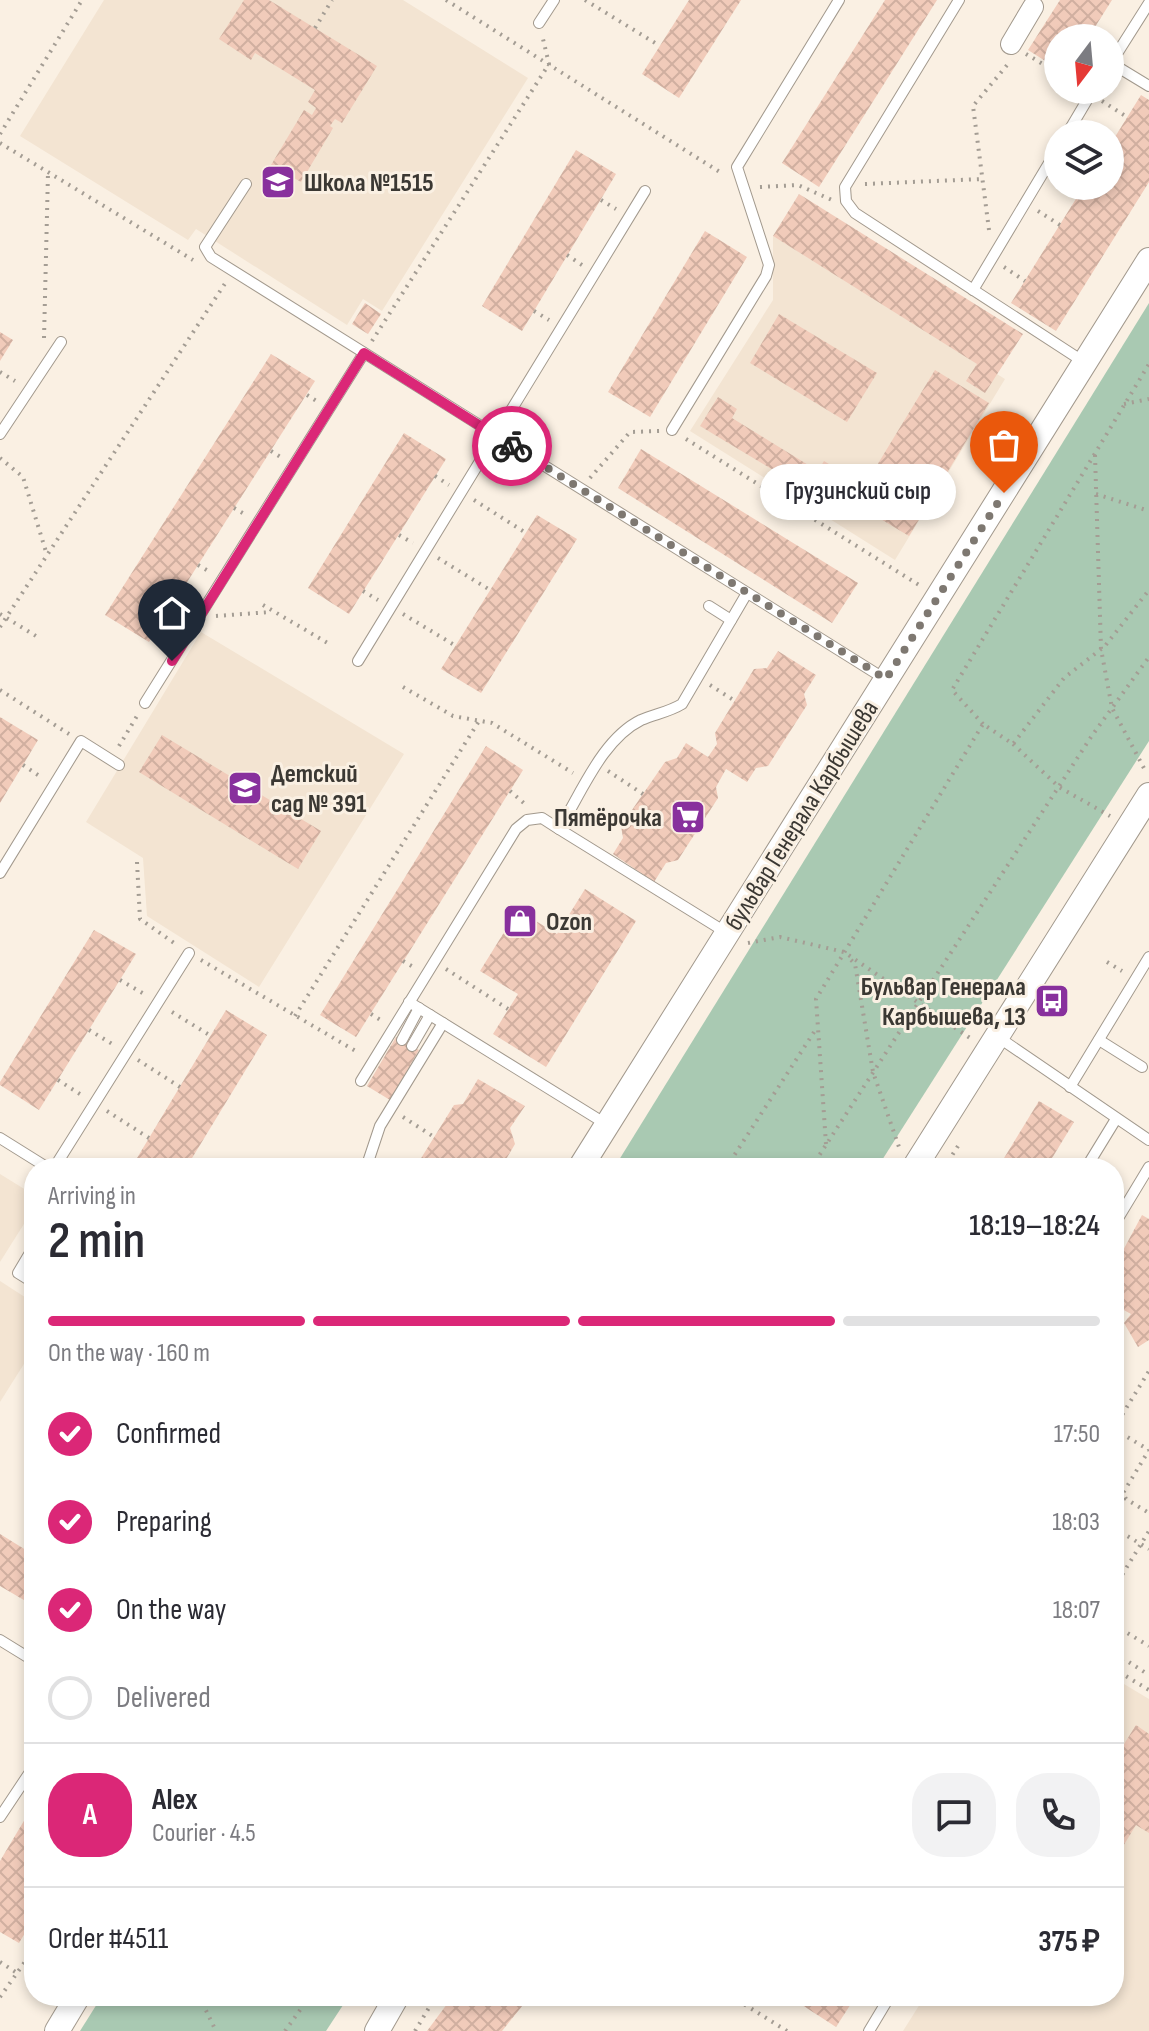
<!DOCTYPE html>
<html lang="en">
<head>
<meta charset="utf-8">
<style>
	:root { --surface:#fff; --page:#f2f2f3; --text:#2b2b33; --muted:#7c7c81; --line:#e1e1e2; --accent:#db2777 }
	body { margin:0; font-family:"Sofia Sans Condensed",sans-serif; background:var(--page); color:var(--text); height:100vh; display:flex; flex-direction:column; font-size:30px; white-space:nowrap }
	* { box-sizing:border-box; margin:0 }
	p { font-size:26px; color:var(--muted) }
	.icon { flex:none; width:44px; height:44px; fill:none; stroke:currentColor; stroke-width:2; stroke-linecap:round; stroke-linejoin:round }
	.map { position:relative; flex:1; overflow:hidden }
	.sheet { position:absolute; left:24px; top:1158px; width:1100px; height:848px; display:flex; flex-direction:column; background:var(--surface); border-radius:32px; box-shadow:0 4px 12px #0003 }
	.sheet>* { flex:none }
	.needle { width:52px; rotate:196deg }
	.controls { position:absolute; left:1044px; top:24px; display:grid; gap:16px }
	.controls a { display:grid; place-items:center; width:80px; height:80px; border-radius:50%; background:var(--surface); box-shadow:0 4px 12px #0003; font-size:40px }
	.pin { position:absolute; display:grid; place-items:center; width:68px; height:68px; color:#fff; margin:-82px -34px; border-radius:50% 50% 50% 0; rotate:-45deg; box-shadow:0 0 8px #0007 }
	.pin .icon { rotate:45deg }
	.courier { position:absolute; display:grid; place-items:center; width:80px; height:80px; margin:-40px; border:6px solid #db2777; border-radius:50%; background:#fff; color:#222; box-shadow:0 2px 10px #0007 }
	.bubble { position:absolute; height:56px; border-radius:28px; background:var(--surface); box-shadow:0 4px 12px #0003; font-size:26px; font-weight:600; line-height:56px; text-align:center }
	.summary em { font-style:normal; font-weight:600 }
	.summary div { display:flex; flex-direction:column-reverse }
	.summary { display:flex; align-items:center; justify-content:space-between; height:136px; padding:0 24px }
	h1 { font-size:52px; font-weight:600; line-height:60px }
	.bar { display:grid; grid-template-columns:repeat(4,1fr); gap:12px 8px; align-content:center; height:96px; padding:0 24px }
	.bar i { height:10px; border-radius:6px; background:var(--line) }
	.bar .active { background:var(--accent) }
	.bar p { grid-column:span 4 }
	.line { display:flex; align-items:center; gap:20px; padding:0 24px; border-top:2px solid var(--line) }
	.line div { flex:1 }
	.round { display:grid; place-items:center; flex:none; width:84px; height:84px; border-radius:32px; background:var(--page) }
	ol { padding:0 24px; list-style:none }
	li { display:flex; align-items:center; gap:24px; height:88px }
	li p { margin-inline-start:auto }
	li .icon { padding:8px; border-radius:50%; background:var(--accent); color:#fff; stroke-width:4 }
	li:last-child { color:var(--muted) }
	li i { width:44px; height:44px; border:4px solid var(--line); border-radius:50% }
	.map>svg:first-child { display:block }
	.built { fill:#f3e4d2 }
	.park { fill:#a9c9b2 }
	.building { fill:url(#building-cross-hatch) }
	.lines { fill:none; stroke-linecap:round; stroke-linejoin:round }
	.service-casing { stroke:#a2998d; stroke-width:12 }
	.minor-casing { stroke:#a2998d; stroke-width:22 }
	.tertiary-casing { stroke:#a2998d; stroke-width:26 }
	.path { stroke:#a49d94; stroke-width:4; stroke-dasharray:2 6; stroke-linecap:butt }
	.service { stroke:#fff; stroke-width:10 }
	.minor { stroke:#fff; stroke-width:20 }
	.tertiary { stroke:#fff; stroke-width:24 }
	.done { stroke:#7e7871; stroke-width:8; stroke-dasharray:0 14.4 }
	.route { stroke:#db2777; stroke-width:10 }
	.labels { text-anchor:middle; stroke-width:6; stroke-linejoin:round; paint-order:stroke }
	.poi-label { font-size:26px; font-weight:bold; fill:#3b3833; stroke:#faf0e3; text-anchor:start }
	.street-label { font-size:26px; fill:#3b3833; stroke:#faf0e3 }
</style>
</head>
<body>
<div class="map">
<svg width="1149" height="2031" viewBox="0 0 1149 2031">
	<defs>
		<pattern id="building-cross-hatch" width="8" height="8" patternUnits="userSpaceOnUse" patternTransform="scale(2)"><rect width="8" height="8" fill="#f1cbba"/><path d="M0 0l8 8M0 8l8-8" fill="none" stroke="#d0afa0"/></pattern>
	</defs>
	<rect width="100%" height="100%" fill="#faf0e3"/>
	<g class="built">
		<path d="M 104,0 L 403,0 L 528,78 L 382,311 L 363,299 L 347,325 L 196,229 L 188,240 L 20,136 Z"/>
		<path d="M 773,236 L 1005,379 L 895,560 L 690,431 L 773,300 Z"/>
		<path d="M 201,632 L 404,754 L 259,987 L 147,916 L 143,858 L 86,822 Z"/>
		<path d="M 0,1174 L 34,1195 L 34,1208 L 0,1262 Z"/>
		<path d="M 0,1281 L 34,1303 L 34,1348 L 0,1402 Z"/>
		<path d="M 1119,1681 L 1149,1699 L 1149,2031 L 903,2031 L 925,1996 L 1114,1996 L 1114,1689 Z"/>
	</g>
	<g class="park">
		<path d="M 1149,303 L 1149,741 L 877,1168 L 614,1168 Z"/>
		<path d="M 102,1996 L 349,1996 L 326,2031 L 80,2031 Z"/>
	</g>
	<g class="building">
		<path d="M 244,0 L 269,0 L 377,66 L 342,123 L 335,119 L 330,126 L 333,128 L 301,182 L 271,165 L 304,110 L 312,115 L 316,108 L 308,102 L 315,90 L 255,53 L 251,60 L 219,39 Z"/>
		<path d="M 689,0 L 741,0 L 679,98 L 642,74 Z"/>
		<path d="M 885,0 L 937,0 L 819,187 L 782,163 Z"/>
		<path d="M 1060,0 L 1112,0 L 1088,38 L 1058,38 L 1058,69 L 1028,50 Z"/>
		<path d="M 1141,95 L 1149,100 L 1149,182 L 1056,331 L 1011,303 L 1084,186 L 1110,186 L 1110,145 Z"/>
		<path d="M 576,150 L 616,174 L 522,331 L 482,306 Z"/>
		<path d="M 799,194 L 1023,334 L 985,393 L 966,381 L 977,364 L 773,236 Z"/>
		<path d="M 705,231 L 747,257 L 650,417 L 608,392 Z"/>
		<path d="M 365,303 L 381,314 L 368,334 L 352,324 Z"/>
		<path d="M 779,314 L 877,373 L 847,422 L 750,363 Z"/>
		<path d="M 0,332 L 13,340 L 0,361 Z"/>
		<path d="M 271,354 L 315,381 L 149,642 L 105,615 Z"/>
		<path d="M 935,370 L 989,403 L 909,536 L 854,503 Z"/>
		<path d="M 718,397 L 737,409 L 732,418 L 818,471 L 824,461 L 850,477 L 833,506 L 700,426 Z"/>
		<path d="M 404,433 L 446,459 L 349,614 L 308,588 Z"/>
		<path d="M 641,449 L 858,583 L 832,623 L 618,488 Z"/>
		<path d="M 537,515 L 577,539 L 481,693 L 441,669 Z"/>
		<path d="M 778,651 L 816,675 L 804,694 L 807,705 L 768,766 L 756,768 L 747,782 L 726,769 L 716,787 L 718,798 L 678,860 L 666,863 L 654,882 L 613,854 L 623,838 L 621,826 L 665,762 L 677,758 L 686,743 L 708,757 L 717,744 L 715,733 L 754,669 L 767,668 Z"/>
		<path d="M 0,717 L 38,740 L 0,803 Z"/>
		<path d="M 162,735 L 321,831 L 298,869 L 139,772 Z"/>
		<path d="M 486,746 L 523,770 L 356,1037 L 320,1015 Z"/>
		<path d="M 585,889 L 636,921 L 546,1067 L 493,1034 L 518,994 L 480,971 L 518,910 L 557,934 Z"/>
		<path d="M 94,930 L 136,954 L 39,1110 L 0,1085 L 0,1082 Z"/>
		<path d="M 226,1010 L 267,1035 L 186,1168 L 131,1168 Z"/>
		<path d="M 396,1037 L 419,1050 L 390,1100 L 367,1086 Z"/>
		<path d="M 478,1079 L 525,1106 L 510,1128 L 515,1144 L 501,1168 L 415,1168 L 454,1105 L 463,1104 Z"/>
		<path d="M 1039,1101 L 1074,1122 L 1046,1168 L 998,1168 Z"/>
		<path d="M 1142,1215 L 1149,1219 L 1149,1340 L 1138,1347 L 1124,1323 L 1131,1314 L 1122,1309 L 1114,1322 L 1114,1258 L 1116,1254 L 1120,1256 Z"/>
		<path d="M 0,1534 L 34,1555 L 34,1606 L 0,1586 Z"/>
		<path d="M 1136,1725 L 1149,1734 L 1149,1833 L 1136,1825 L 1114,1861 L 1122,1866 L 1114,1879 L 1114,1760 Z"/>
		<path d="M 34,1804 L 34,1918 L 19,1943 L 0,1932 L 0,1861 Z"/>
		<path d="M 453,1996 L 524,1996 L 527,2000 L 502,2031 L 427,2031 Z"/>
		<path d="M 804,1996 L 856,1996 L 836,2027 L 799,2003 Z"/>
	</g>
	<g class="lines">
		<g class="service-casing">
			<g id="service">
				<path d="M 959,0 L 845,187 L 846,201 L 855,213 L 1084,362"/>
				<path d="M 1149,3 L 1111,63 L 1149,86"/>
				<path d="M 539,23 L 554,0"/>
				<path d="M 1067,134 L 1093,90"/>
				<path d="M 246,184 L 205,247 L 211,257 L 885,679"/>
				<path d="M 973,290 L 1058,148"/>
				<path d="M 672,430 L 766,276 L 769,265 L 737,167 L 839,0"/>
				<path d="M 0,434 L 61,342"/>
				<path d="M 709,606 L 731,620"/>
				<path d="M 358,661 L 645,191"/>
				<path d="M 145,703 L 364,353"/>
				<path d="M 559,829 L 727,933"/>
				<path d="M 0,873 L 81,741 L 119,765"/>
				<path d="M 409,1002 L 606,1124"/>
				<path d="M 998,1037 L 1149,1140"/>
				<path d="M 402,1040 L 419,1008"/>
				<path d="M 1099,1040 L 1142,1067"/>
				<path d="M 412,1046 L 430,1015"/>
				<path d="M 361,1081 L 516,829 L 527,820 L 542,818 L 559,829 C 581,794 602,739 641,720 C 655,714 669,712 682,704 L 747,593"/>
				<path d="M 1070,1087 L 1149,957"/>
				<path d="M 0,1138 L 48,1168"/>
				<path d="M 54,1168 L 189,953"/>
				<path d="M 366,1168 L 380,1126 L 443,1023"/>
				<path d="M 1086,1168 L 1116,1119"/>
				<path d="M 1114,1225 L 1149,1167"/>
				<path d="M 34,1246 L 18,1273 L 34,1283"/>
				<path d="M 0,1640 L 34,1661"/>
				<path d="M 0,1817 L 34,1766"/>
				<path d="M 869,2031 L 890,1996"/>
			</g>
		</g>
		<g class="minor-casing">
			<path id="minor" d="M 1011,44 L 1033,7"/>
		</g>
		<g class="tertiary-casing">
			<g id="tertiary">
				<path d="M 580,1168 L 1149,260"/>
				<path d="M 914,1168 L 1149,795"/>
				<path d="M 57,2031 L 78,1996"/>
				<path d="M 377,2031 L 397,1996"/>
			</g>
		</g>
		<g class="path">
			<path d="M 446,0 L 723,174"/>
			<path d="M 585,0 L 660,46"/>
			<path d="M 315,28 L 332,0"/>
			<path d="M 1026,54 L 1058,73"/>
			<path d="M 1102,101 L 1127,117"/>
			<path d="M 0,134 L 82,0"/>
			<path d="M 0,143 L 193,260"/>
			<path d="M 865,184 L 982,179"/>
			<path d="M 760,187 L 798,185 L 832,200"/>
			<path d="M 601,200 L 616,209"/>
			<path d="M 1038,211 L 1060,225"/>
			<path d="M 989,230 L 973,106 L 1008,64"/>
			<path d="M 567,255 L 582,265"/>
			<path d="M 1004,267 L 1025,281"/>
			<path d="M 534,311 L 549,320"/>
			<path d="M 44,338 L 48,173"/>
			<path d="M 372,341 L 549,64 L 543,39"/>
			<path d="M 0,372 L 15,381"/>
			<path d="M 307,395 L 318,402"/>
			<path d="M 1124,404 L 1149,399"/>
			<path d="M 686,439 L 919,585"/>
			<path d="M 271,451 L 282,458"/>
			<path d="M 1095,455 L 1101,649 L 1112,708 L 1146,772"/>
			<path d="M 0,458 L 23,477 L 47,555"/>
			<path d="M 435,476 L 449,485"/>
			<path d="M 590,478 L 630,432 L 660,431"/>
			<path d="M 1096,494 L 1149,511"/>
			<path d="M 474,500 L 526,533"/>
			<path d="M 234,508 L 246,515"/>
			<path d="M 399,535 L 413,543"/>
			<path d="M 438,558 L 490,590"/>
			<path d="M 198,565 L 210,572"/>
			<path d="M 363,591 L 378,600"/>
			<path d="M 263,605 L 331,645"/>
			<path d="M 0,614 L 36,636"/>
			<path d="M 403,614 L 456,646"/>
			<path d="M 216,616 L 271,612"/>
			<path d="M 162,622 L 173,631"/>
			<path d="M 0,627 L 226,282"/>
			<path d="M 710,685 L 735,701"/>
			<path d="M 403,687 L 453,716 L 492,723 L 573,773"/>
			<path d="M 0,690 L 69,734"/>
			<path d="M 983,724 L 952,690 L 1149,364"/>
			<path d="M 1013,744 L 1059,787 L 1110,816"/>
			<path d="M 119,746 L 137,716"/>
			<path d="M 23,765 L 41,777"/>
			<path d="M 608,771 L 643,794"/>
			<path d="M 510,791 L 526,805"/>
			<path d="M 137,862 L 140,919 L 177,945"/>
			<path d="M 748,943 L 780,937 L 844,952 L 970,1038"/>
			<path d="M 201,960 L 359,1053"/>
			<path d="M 851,960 L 855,964 L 873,1072 L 899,1147"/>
			<path d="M 403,961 L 415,968"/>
			<path d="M 1107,962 L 1122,971"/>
			<path d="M 446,969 L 508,1009"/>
			<path d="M 120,980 L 144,994"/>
			<path d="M 172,1012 L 211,1036"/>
			<path d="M 371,1014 L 382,1021"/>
			<path d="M 295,1016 L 479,721"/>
			<path d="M 89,1030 L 114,1045"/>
			<path d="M 138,1060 L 180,1087"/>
			<path d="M 58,1080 L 83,1096"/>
			<path d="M 107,1111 L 149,1138"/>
			<path d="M 403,1117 L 434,1137"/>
			<path d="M 826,1144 L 816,999 L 983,724 L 1013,744 L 1064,678 L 1105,646 L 1149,590"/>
			<path d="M 551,1168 L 558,1157"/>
			<path d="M 726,1168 L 816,1029"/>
			<path d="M 811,1168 L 1091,737 L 1149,657"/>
			<path d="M 861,1168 L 893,1162"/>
			<path d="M 944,1168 L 958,1146"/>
			<path d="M 1114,1428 L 1149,1371"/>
			<path d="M 1114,1429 L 1149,1450 L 1123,1493 L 1126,1499 L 1149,1513"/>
			<path d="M 1114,1528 L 1149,1549"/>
			<path d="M 1114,1561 L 1126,1569"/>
			<path d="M 1114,1588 L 1149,1531"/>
			<path d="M 1114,1625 L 1149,1646"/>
			<path d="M 1114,1660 L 1124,1659 L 1149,1675"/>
			<path d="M 1114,1684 L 1124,1675 L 1149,1690"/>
			<path d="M 0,1962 L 17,1973"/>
			<path d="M 199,1996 L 216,2031"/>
			<path d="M 731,1996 L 787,2031"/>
			<path d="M 0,1997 L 34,1949"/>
			<path d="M 100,2000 L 114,1996"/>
			<path d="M 285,2031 L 310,1996"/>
			<path d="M 415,2031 L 436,1996"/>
		</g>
		<use href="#service" class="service"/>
		<use href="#minor" class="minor"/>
		<use href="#tertiary" class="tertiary"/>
	</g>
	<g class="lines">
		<path class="done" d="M 512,446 L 886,679 L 1004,493"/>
		<path class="route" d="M 172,661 L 364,353 L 512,446"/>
	</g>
	<defs>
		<g id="school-square" transform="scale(1.8)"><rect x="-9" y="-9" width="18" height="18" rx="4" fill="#88309d" stroke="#faf0e3"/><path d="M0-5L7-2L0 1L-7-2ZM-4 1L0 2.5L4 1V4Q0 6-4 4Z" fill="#fff"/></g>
		<g id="supermarket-square" transform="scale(1.8)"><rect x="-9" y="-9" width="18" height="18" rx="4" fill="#88309d" stroke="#faf0e3"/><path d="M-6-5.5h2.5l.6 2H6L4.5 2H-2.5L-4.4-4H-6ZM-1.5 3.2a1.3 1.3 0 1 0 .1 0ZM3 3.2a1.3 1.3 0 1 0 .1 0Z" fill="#fff"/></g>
		<g id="shop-square" transform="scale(1.8)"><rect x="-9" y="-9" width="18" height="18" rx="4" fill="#88309d" stroke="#faf0e3"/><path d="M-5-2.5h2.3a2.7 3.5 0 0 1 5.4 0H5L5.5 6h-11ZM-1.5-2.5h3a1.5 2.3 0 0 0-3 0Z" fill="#fff"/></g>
		<g id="bus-square" transform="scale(1.8)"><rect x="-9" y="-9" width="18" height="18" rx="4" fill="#88309d" stroke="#faf0e3"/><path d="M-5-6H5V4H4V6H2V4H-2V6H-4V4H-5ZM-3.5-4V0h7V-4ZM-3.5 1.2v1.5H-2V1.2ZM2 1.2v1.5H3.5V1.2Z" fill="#fff"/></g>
	</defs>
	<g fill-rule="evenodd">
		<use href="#school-square" x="278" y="182"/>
		<use href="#school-square" x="245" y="788"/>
		<use href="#supermarket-square" x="688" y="817"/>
		<use href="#shop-square" x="520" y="921"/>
		<use href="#bus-square" x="1052" y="1001"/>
	</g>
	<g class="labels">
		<g class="poi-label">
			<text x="304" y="191">Школа №1515</text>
			<text x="271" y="782">Детский<tspan x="271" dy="30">сад № 391</tspan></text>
			<text x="662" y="826" text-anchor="end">Пятёрочка</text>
			<text x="546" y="930">Ozon</text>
			<text x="1026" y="995" text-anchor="end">Бульвар Генерала<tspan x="1026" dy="30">Карбышева, 13</tspan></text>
		</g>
		<g class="street-label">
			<text transform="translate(801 815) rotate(-58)" y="9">бульвар Генерала Карбышева</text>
		</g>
	</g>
</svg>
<div class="controls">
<a><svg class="needle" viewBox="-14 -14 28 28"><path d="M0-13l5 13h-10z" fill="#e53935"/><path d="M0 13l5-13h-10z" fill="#7c7c81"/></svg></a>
<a><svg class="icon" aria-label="layers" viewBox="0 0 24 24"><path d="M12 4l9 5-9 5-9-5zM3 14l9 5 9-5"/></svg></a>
</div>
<div class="pin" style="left:1004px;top:493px;background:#ea580c"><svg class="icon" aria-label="bag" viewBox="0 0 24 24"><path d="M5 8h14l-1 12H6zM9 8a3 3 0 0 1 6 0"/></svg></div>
<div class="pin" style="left:172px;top:661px;background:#1f2937"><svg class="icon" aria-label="home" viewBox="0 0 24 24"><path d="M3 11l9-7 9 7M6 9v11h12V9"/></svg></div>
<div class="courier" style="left:512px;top:446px"><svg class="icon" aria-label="bike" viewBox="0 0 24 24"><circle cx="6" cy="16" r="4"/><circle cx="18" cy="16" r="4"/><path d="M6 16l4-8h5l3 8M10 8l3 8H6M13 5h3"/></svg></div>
<div class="bubble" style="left:760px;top:464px;width:196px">Грузинский сыр</div>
<section class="sheet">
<div class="summary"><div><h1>2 min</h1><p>Arriving in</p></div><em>18:19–18:24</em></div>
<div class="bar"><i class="active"></i><i class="active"></i><i class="active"></i><i></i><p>On the way · 160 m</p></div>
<ol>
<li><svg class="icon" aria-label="check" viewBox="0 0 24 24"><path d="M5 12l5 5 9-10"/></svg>Confirmed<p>17:50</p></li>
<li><svg class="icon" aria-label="check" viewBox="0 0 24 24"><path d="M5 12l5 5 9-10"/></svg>Preparing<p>18:03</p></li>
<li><svg class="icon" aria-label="check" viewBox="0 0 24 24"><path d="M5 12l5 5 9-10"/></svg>On the way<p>18:07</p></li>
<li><i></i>Delivered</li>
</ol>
<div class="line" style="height:144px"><b class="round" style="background:var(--accent);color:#fff">A</b><div><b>Alex</b><p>Courier · 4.5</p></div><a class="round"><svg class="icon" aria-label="chat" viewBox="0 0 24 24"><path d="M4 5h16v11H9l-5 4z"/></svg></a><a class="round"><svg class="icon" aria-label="phone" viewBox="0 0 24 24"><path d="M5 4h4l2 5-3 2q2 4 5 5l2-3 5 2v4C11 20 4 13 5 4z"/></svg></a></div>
<div class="line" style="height:104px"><div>Order #4511</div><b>375 ₽</b></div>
</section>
</div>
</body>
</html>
